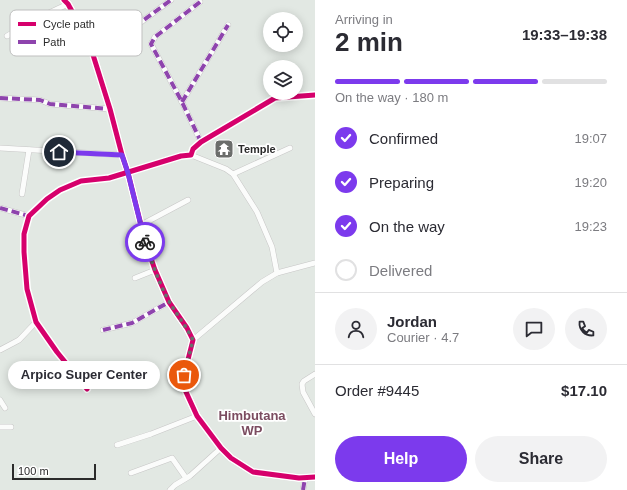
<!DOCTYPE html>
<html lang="en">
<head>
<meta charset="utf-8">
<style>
	:root { --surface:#fff; --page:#f2f2f3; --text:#2b2b33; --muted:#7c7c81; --line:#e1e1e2; --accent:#7c3aed }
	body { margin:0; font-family:Arial,sans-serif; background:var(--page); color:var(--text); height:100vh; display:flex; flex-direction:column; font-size:15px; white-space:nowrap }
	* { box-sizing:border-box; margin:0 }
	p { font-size:13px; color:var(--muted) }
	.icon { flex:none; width:22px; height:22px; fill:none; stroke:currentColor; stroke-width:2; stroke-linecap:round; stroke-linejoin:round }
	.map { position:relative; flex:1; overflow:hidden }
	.drawer { display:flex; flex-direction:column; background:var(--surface); width:312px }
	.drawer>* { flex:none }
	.fabs { position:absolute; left:263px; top:12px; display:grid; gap:8px }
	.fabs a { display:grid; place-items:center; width:40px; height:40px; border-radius:50%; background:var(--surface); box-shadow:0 2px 10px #0003; font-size:20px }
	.scale { position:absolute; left:12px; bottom:10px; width:84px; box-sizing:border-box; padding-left:4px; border:2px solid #2b2b2b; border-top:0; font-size:11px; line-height:14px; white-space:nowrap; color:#2b2b2b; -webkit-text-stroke:3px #fff; paint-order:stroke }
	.pin { position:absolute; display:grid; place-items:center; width:34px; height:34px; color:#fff; margin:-17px; border:2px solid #fff; border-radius:50%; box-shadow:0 1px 4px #0007 }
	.courier { position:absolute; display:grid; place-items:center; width:40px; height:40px; margin:-20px; border:3px solid #7c3aed; border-radius:50%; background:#fff; color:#222; box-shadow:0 1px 5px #0007 }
	.bubble { position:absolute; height:28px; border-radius:14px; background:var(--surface); box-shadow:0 2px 10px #0003; font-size:13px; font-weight:700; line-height:28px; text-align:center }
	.overview em { font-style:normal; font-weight:700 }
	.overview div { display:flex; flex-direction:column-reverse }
	.overview { display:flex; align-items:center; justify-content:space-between; height:68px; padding:0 20px }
	h1 { font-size:26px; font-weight:700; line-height:30px }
	.bar { display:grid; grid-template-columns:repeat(4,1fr); gap:6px 4px; align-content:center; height:48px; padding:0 20px }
	.bar i { height:5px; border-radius:3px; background:var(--line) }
	.bar .current { background:var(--accent) }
	.bar p { grid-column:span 4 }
	.line { display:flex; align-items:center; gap:10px; padding:0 20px; border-top:1px solid var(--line) }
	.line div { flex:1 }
	.round { display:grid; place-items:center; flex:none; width:42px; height:42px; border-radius:21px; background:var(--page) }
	ol { padding:0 20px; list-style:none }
	li { display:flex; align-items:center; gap:12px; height:44px }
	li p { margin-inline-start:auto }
	li .icon { padding:4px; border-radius:50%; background:var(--accent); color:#fff; stroke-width:4 }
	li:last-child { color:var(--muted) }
	li i { width:22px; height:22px; border:2px solid var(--line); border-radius:50% }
	.primary-button { display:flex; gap:8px; margin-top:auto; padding:8px 20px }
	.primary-button a { flex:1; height:46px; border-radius:24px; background:var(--accent); color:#fff; font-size:16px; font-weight:700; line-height:46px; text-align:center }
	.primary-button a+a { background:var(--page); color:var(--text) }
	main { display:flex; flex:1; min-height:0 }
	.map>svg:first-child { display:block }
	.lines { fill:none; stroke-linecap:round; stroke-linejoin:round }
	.street-casing { stroke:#c7c6c6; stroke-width:6 }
	.secondary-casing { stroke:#c7c6c6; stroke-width:8 }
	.street { stroke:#fbfcfb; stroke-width:5 }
	.secondary { stroke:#fbfcfb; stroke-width:7 }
	.quiet { stroke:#8e44ad; stroke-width:4; stroke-dasharray:8 4; stroke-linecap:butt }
	.cycleway-casing { stroke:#fff; stroke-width:8 }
	.cycleway { stroke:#d6006c; stroke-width:5 }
	.done { stroke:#6b6d6b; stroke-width:4; stroke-dasharray:0 7.2 }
	.route { stroke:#7c3aed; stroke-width:5 }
	.labels { text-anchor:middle; stroke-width:3.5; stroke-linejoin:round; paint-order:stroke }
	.poi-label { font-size:11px; font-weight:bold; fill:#2b2b2b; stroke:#fff; text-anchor:start }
	.quarter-label { font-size:13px; font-weight:bold; fill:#7b4c60; stroke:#fff }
	.key { fill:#fff; stroke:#bfbfbf; stroke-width:1 }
	.key-label { font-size:11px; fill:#2b2b2b }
</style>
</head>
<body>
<main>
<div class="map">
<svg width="315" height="490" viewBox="0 0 315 490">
	<rect width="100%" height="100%" fill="#e2e8e3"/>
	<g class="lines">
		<g class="street-casing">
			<g id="street">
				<path d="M 200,2 L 155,37 L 151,44 L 182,102 L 201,142"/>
				<path d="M 7,36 L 36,19 L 68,4"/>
				<path d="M 89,42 L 137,25 L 171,0"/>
				<path d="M 0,98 L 40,100 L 50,104 L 110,109"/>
				<path d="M 182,102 L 228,25"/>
				<path d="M 0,148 L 122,155"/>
				<path d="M 191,155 L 226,169 L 233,174 L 257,212 L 272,247 L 277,273"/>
				<path d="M 233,174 L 290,148"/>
				<path d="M 22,194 L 29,150"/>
				<path d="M 0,208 L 29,216"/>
				<path d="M 141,225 L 188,200"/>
				<path d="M 135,278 L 155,270"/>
				<path d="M 103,330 L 132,323 L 169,302"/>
				<path d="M 193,340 L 262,282 L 277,273 L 315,263"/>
				<path d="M 0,350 L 19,340 L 36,322"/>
				<path d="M 315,374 L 304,381 L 302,384 L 303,392 L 315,414"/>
				<path d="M 87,389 L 57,352 L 36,322 L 27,289 L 24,252 L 24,234 L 29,216 L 47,199 L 60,190 L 81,181 L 109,178 L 181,156 L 191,155 L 193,149 L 201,142 L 275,98 L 315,95"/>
				<path d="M 0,400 L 5,408"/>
				<path d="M 0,427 L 11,427"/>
				<path d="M 117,445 L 151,434 L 197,416"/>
				<path d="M 131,473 L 172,458 L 186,478"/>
				<path d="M 170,490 L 175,485 L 190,476 L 221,448"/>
				<path d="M 303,490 L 305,478"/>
			</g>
		</g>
		<g class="secondary-casing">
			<path id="secondary" d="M 64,0 L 68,4 L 89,42 L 110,109 L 122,155 L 128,173 L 145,241 L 155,270 L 169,302 L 187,328 L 193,340 L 184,375 L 186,392 L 197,416 L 221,448 L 231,458 L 253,472 L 299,478 L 315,477"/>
		</g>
		<use href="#street" class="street"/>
		<use href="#secondary" class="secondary"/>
		<g class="quiet">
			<path d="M 200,2 L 155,37 L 151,44 L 182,102 L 201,142"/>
			<path d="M 89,42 L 137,25 L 171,0"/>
			<path d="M 0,98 L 40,100 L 50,104 L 110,109"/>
			<path d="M 182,102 L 228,25"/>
			<path d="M 0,208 L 29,216"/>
			<path d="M 103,330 L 132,323 L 169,302"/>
			<path d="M 303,490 L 305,478"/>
		</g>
		<g class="cycleway-casing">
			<g id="cycleway">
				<path d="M 64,0 L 68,4 L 89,42 L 110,109 L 122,155 L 128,173 L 145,241 L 155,270 L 169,302 L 187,328 L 193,340 L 184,375 L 186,392 L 197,416 L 221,448 L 231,458 L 253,472 L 299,478 L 315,477"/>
				<path d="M 87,389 L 57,352 L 36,322 L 27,289 L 24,252 L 24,234 L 29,216 L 47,199 L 60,190 L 81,181 L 109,178 L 181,156 L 191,155 L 193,149 L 201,142 L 275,98 L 315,95"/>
			</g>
		</g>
		<use href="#cycleway" class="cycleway"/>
	</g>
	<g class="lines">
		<path class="done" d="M 145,242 C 152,262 159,284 170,303 C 177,315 186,326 193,340 L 184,375"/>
		<path class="route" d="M 59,152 L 122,155 L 128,173 L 145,242"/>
	</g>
	<defs>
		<g id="temple-square" transform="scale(1)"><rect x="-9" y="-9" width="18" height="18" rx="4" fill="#6b6d6b" stroke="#fff"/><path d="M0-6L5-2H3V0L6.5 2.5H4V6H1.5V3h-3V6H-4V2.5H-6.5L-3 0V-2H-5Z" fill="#fff"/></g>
	</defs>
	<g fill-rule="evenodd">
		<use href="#temple-square" x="224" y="149"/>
	</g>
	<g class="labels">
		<g class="poi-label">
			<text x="238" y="153">Temple</text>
		</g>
		<g class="quarter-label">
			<text x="252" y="420">Himbutana<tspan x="252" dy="15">WP</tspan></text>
		</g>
	</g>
	<rect x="10" y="10" width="132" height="46" rx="6" class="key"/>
	<rect x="18" y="22" width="18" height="4" fill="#d6006c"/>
	<rect x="18" y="40" width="18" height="4" fill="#8e44ad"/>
	<g class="key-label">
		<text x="43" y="28">Cycle path</text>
		<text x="43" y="46">Path</text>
	</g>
</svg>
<div class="fabs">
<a><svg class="icon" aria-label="locate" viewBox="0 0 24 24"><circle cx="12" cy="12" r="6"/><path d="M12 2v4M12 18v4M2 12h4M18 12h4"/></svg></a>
<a><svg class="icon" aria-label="layers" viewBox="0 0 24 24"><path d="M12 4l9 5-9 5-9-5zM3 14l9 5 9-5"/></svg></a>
</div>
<div class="scale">100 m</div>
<div class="pin" style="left:184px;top:375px;background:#ea580c"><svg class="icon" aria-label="bag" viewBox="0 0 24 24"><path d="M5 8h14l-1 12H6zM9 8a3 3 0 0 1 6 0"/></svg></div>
<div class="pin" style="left:59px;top:152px;background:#1f2937"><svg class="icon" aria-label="home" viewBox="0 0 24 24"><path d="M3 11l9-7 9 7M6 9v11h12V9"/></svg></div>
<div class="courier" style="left:145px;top:242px"><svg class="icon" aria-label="bike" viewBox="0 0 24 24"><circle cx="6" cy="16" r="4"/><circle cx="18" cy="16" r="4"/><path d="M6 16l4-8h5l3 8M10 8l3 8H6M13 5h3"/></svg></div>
<div class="bubble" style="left:8px;top:361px;width:152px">Arpico Super Center</div>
</div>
<section class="drawer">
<div class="overview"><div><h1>2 min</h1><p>Arriving in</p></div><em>19:33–19:38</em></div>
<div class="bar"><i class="current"></i><i class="current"></i><i class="current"></i><i></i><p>On the way · 180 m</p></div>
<ol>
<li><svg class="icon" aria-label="check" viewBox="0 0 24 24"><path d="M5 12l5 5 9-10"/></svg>Confirmed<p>19:07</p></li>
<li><svg class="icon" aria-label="check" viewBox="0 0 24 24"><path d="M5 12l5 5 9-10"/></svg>Preparing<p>19:20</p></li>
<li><svg class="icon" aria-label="check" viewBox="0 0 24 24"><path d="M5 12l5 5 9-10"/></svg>On the way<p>19:23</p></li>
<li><i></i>Delivered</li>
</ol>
<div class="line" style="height:72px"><a class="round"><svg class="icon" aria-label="person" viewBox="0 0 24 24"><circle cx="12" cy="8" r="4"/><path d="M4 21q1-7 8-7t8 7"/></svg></a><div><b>Jordan</b><p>Courier · 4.7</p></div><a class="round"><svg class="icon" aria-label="chat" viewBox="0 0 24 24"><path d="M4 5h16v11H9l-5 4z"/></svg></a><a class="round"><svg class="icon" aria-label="phone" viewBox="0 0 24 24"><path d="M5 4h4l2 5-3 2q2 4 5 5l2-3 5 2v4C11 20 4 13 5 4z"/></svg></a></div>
<div class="line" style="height:52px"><div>Order #9445</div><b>$17.10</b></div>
<div class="primary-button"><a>Help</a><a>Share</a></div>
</section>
</main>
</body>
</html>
